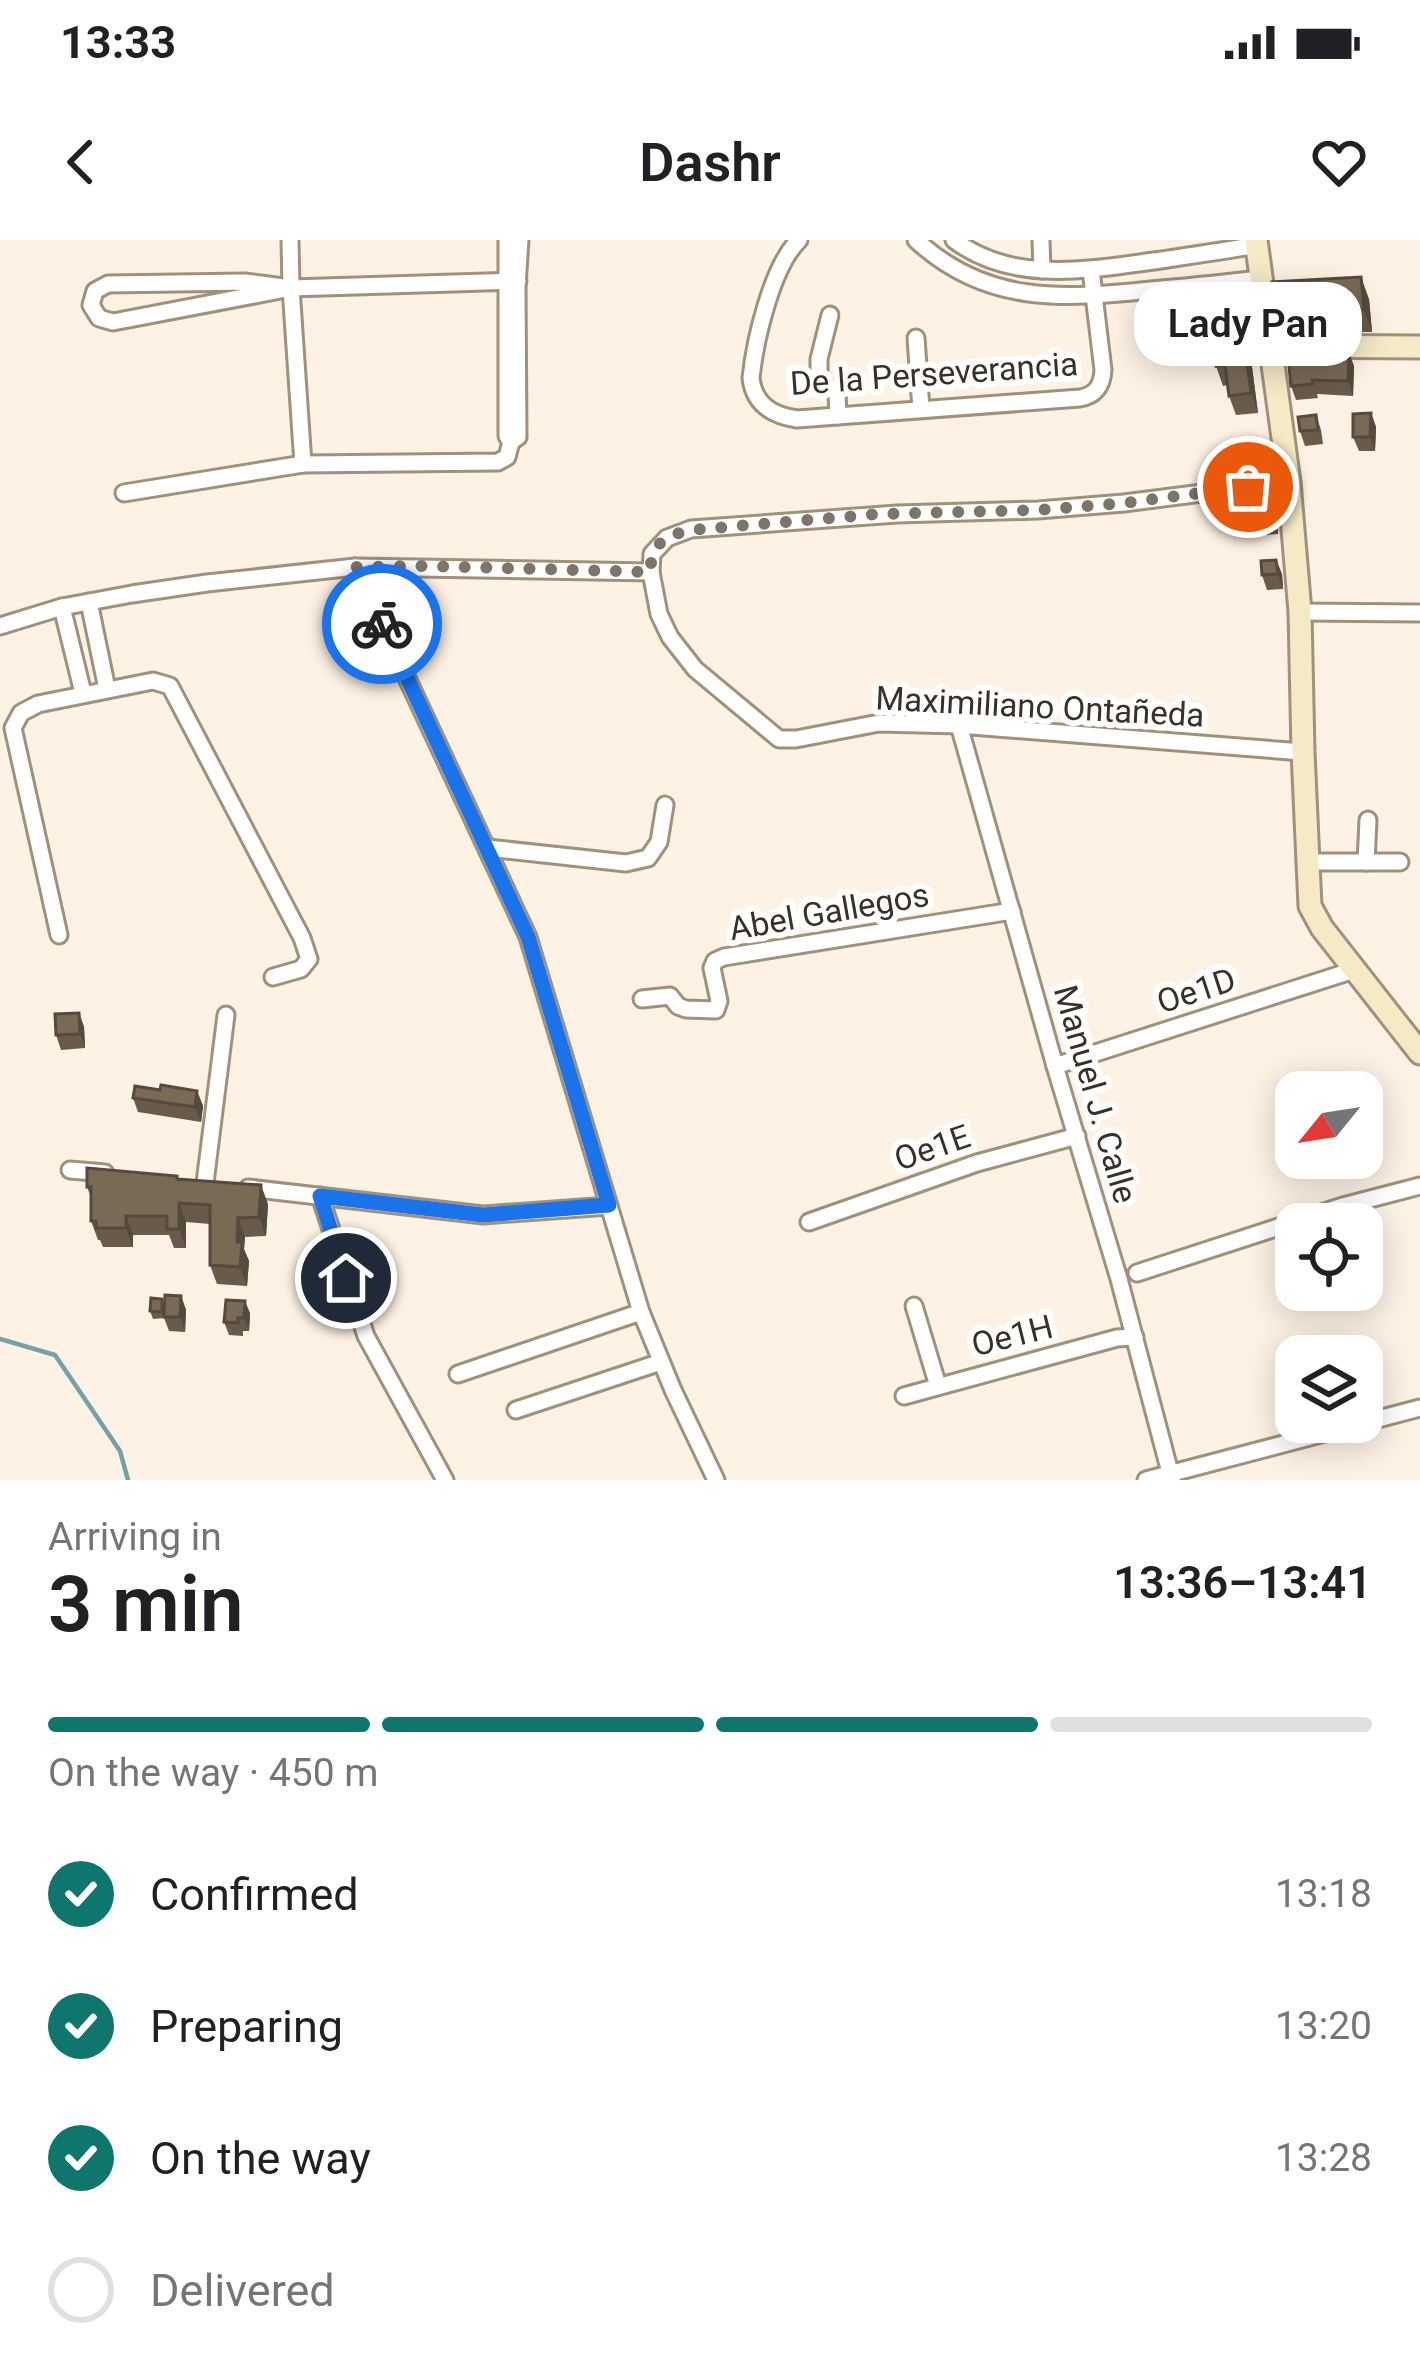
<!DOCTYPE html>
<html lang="en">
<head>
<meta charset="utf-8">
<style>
	:root { --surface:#fff; --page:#f6f6f6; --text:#202124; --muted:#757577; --line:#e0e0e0; --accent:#0f766e }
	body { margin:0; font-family:Roboto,sans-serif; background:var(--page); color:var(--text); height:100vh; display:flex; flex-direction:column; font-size:45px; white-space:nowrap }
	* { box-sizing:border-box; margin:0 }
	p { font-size:39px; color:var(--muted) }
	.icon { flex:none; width:66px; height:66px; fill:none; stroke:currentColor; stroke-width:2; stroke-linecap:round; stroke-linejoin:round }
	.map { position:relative; height:1240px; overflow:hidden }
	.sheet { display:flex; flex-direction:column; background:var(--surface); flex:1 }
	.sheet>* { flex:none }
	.needle { width:78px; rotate:240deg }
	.controls { position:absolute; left:1275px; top:831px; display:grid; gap:24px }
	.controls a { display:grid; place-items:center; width:108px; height:108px; border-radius:24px; background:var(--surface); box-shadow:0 6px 30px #0003; font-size:60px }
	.pin { position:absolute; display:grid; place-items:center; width:102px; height:102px; color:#fff; margin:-51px; border:6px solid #fff; border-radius:50%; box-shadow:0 3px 12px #0007 }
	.courier { position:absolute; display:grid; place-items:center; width:120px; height:120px; margin:-60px; border:9px solid #1a73e8; border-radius:50%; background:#fff; color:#222; box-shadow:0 3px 15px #0007 }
	.bubble { position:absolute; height:84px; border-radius:36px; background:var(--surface); box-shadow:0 6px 30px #0003; font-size:39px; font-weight:600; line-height:84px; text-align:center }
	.headline em { font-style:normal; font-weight:600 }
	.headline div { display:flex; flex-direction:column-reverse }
	.headline { display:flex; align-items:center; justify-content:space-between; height:204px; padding:0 48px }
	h1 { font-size:78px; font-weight:600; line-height:90px }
	.bar { display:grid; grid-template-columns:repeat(4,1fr); gap:18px 12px; align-content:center; height:144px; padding:0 48px }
	.bar i { height:15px; border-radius:9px; background:var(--line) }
	.bar .active { background:var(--accent) }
	.bar p { grid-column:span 4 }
	ol { padding:0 48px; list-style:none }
	li { display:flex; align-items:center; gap:36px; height:132px }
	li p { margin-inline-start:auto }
	li .icon { padding:12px; border-radius:50%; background:var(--accent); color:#fff; stroke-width:4 }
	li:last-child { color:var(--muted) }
	li i { width:66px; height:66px; border:6px solid var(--line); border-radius:50% }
	.status { display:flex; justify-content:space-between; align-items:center; height:84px; padding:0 60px; background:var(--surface); direction:ltr }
	.status svg { height:33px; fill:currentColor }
	header { display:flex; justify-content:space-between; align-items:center; height:156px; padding:0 48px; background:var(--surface); font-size:54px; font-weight:600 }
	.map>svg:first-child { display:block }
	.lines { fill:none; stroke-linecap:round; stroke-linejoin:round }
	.stream { stroke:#72a2a7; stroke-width:4.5 }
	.street-casing { stroke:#a1917b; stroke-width:21 }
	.secondary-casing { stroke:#a1917b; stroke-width:27 }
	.street { stroke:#fff; stroke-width:15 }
	.secondary { stroke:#f5e9c6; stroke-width:21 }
	.wall { fill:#685b49 }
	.shaded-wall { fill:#554a3c }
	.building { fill:#796a55; stroke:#554a3c; stroke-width:3 }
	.done { stroke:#7d756a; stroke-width:12; stroke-dasharray:0 21.6 }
	.route { stroke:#1a73e8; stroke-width:15 }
	.labels { text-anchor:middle; stroke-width:12; stroke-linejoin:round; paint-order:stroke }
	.street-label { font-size:33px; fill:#383128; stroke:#fff }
</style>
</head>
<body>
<div class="status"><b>13:33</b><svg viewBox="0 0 49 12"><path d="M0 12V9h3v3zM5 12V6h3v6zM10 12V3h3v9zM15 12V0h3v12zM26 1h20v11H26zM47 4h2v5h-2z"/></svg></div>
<header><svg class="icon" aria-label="back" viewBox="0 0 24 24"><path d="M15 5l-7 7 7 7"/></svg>Dashr<svg class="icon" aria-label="heart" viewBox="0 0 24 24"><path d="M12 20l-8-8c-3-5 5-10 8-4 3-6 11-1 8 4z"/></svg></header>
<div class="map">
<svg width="1420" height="1240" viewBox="0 0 1420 1240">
	<rect width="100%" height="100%" fill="#fdf2e4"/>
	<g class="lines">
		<path class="stream" d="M 0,1099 L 55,1115 L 120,1211 L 128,1240"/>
		<g class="street-casing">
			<g id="street">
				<path d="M 290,0 L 291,48 L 303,224"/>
				<path d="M 507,0 L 507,196 L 511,202"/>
				<path d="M 799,0 C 772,26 755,100 751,138 C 754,164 771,175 797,179 L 1080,158 C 1096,155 1102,146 1103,130 L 1091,30"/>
				<path d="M 916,0 C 986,65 1063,59 1151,50 C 1188,47 1225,43 1261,39"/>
				<path d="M 954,0 C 1013,44 1087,30 1154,21 C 1188,16 1223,11 1257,5"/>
				<path d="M 1041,0 L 1042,30"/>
				<path d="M 291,48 L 113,82 L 99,78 L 91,65 L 95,51 L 108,44 L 245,42 L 291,48 L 518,41"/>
				<path d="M 830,75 L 819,119 L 819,140 L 837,153 L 838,176"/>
				<path d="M 916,98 L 921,169"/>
				<path d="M 1289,242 L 1124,263 L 1038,270 L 897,274 L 691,289 L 667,298 L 652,314 L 651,332 L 659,374 L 670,397 L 695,429 L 779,499 L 796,499 L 879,483 L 959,485 L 1303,512"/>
				<path d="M 124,253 L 303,224 L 498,222 L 507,217 L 511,202 L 518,197 L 517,46 L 520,0"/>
				<path d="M 355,327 L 528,697 L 641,1072 L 673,1150 L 716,1240"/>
				<path d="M 89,362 L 107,449"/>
				<path d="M 62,367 L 83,453"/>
				<path d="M 1300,372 L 1420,373"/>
				<path d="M 0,386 L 62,367 L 132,354 L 207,343 L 355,327 L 651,332"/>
				<path d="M 959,485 L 1055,826 L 1119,1039 L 1172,1240"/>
				<path d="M 488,608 L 626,623 L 648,618 L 659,602 L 665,565"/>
				<path d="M 1307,622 L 1400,622"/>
				<path d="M 1366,622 L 1368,580"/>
				<path d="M 59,695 L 13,488 L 21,473 L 38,464 L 153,441 L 170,446 L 302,698 L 309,719 L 301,729 L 273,737"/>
				<path d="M 642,759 L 670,756 L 678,766 L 686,769 L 716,770 L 719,761 L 712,728 L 715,721 L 724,717 L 1012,671"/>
				<path d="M 1055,826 L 1354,730"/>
				<path d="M 70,930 L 105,933"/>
				<path d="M 205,943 L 226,775"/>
				<path d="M 248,948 L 483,975 L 609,966"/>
				<path d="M 320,956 L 366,1096 L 445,1240"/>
				<path d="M 809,982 L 977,923 L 1077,896"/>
				<path d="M 1137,1033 L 1343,966 L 1420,946"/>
				<path d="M 914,1066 L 938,1146"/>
				<path d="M 458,1134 L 641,1072"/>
				<path d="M 904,1156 L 1117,1098 L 1135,1097"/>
				<path d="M 516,1170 L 661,1122"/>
				<path d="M 1146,1240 L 1420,1168"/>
			</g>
		</g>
		<g class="secondary-casing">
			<g id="secondary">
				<path d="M 1256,0 L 1289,242 L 1300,372 L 1303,512 L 1310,666 L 1322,688 L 1420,813"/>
				<path d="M 1272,106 L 1420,107"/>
			</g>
		</g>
		<use href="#street" class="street"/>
		<use href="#secondary" class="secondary"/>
	</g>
	<g class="wall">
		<path d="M 1272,42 L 1369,59 L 1372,92 L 1350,92 L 1344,76 L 1282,79 L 1274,58 Z"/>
		<path d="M 1246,81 L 1258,173 L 1236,175 L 1229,156 L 1228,145 L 1223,146 L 1216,126 L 1214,108 L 1207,91 Z"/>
		<path d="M 1306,124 L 1354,126 L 1353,156 L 1317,154 L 1318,158 L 1296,160 L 1291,146 Z"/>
		<path d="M 1371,173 L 1376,187 L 1375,211 L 1359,211 L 1353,197 Z"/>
		<path d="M 1316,175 L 1321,190 L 1323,204 L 1305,206 L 1300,191 Z"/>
		<path d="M 1271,257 L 1276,272 L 1278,294 L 1265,295 L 1260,281 Z"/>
		<path d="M 1276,320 L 1282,334 L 1283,349 L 1267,350 L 1262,335 Z"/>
		<path d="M 79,773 L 84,787 L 85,808 L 61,810 L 56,795 Z"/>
		<path d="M 160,850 L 197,851 L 203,866 L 201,882 L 138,872 L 133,858 Z"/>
		<path d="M 177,936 L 178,939 L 268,964 L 266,996 L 245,997 L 244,1010 L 249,1021 L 247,1046 L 217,1044 L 210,1025 L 210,984 L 186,982 L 186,1008 L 174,1008 L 169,995 L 133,995 L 133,1007 L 103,1007 L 100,1000 L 98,1000 L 91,981 L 91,957 L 87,947 Z"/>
		<path d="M 181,1056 L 186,1070 L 185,1092 L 169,1091 L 164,1078 L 153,1079 L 150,1071 Z"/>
		<path d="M 250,1073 L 249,1091 L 243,1091 L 243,1096 L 229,1095 L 224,1082 Z"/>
	</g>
	<g class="shaded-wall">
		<path d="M 1361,37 L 1369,59 L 1372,92 L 1364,70 Z"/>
		<path d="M 1239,61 L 1246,81 L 1258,173 L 1251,153 Z"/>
		<path d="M 1349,112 L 1354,126 L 1353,156 L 1348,141 Z"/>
		<path d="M 1371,173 L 1376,187 L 1375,211 L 1370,197 Z"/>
		<path d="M 1271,257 L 1276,272 L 1278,294 L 1273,279 Z"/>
		<path d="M 1276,320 L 1282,334 L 1283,349 L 1278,334 Z"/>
		<path d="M 79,773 L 84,787 L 85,808 L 80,794 Z"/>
		<path d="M 197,851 L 203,866 L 201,882 L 195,867 Z"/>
		<path d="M 261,945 L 268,964 L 266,996 L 259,977 Z"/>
		<path d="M 179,963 L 186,982 L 186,1008 L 179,989 Z"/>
		<path d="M 126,976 L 133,995 L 133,1007 L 126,988 Z"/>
		<path d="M 238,978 L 245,997 L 244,1009 L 249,1021 L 247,1046 L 240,1027 L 237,1002 Z"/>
		<path d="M 181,1056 L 186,1070 L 185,1092 L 180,1077 Z"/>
		<path d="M 245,1061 L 250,1073 L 249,1091 L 244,1078 Z"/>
	</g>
	<g class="building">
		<path d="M 1361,37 L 1364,70 L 1342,70 L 1340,54 L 1274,58 L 1272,42 Z"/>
		<path d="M 1239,61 L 1251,153 L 1229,156 L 1225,125 L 1216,126 L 1211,90 L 1207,91 L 1204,65 Z"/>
		<path d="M 1287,107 L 1300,107 L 1302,124 L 1328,122 L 1328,111 L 1349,112 L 1348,141 L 1312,140 L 1313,144 L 1291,146 Z"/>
		<path d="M 1371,173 L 1370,197 L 1353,197 L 1353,174 Z"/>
		<path d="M 1316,175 L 1318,190 L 1300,191 L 1298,177 Z"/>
		<path d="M 1271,257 L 1273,279 L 1260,281 L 1257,259 Z"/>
		<path d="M 1276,320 L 1278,334 L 1262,335 L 1261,321 Z"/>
		<path d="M 79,773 L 80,794 L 56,795 L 55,774 Z"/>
		<path d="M 161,845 L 197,851 L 195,867 L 133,858 L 135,846 L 160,850 Z"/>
		<path d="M 87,928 L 177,936 L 177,939 L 261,945 L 259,977 L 238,978 L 237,1002 L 242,1002 L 240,1027 L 210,1025 L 210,965 L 179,963 L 179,989 L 167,989 L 167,976 L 126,976 L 126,988 L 96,988 L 96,981 L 91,981 L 91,947 L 87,947 Z"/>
		<path d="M 165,1055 L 181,1056 L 180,1077 L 164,1077 Z"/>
		<path d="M 151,1058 L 162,1059 L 162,1072 L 150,1071 Z"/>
		<path d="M 226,1060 L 245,1061 L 244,1078 L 238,1078 L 238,1083 L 224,1082 Z"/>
	</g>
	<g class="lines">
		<path class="done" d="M 382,384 L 355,327 L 426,326 L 650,332 C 652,303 664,296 691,290 L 879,274 L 1038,270 L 1124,263 L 1248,247"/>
		<path class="route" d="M 346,1038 L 320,956 L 483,975 L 609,965 L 528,697 L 382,384"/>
	</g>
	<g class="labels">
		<g class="street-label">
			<text transform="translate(934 133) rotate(-4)" y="12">De la Perseverancia</text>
			<text transform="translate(1040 466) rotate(3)" y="12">Maximiliano Ontañeda</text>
			<text transform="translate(829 671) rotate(-10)" y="12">Abel Gallegos</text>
			<text transform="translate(1196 750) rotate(-18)" y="12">Oe1D</text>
			<text transform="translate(1096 854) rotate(74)" y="12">Manuel J. Calle</text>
			<text transform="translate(932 907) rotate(-19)" y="12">Oe1E</text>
			<text transform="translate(1012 1095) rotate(-14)" y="12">Oe1H</text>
		</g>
	</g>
</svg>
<div class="controls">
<a><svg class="needle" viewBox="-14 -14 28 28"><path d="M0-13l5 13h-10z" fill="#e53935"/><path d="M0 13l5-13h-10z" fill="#757577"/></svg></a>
<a><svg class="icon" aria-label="locate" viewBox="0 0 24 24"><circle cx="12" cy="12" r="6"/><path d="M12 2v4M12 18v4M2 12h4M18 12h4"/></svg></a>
<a><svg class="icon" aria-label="layers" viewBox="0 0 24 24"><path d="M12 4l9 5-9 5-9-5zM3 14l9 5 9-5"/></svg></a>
</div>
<div class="pin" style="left:1248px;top:247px;background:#ea580c"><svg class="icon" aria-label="bag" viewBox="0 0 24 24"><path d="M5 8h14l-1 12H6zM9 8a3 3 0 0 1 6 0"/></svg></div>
<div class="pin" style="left:346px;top:1038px;background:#1f2937"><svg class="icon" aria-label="home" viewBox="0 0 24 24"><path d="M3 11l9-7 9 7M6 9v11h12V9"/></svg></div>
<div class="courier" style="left:382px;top:384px"><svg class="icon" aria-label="bike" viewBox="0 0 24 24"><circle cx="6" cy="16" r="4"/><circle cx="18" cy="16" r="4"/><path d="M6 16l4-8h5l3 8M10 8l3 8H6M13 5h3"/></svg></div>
<div class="bubble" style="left:1134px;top:42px;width:228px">Lady Pan</div>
</div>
<section class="sheet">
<div class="headline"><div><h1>3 min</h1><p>Arriving in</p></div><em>13:36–13:41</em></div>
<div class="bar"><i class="active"></i><i class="active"></i><i class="active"></i><i></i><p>On the way · 450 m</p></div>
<ol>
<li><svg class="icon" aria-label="check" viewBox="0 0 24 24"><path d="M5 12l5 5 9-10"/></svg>Confirmed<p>13:18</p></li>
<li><svg class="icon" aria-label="check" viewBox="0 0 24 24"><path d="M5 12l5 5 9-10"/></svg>Preparing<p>13:20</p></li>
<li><svg class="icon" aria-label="check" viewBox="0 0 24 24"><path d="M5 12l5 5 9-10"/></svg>On the way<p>13:28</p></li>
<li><i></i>Delivered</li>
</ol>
</section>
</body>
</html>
